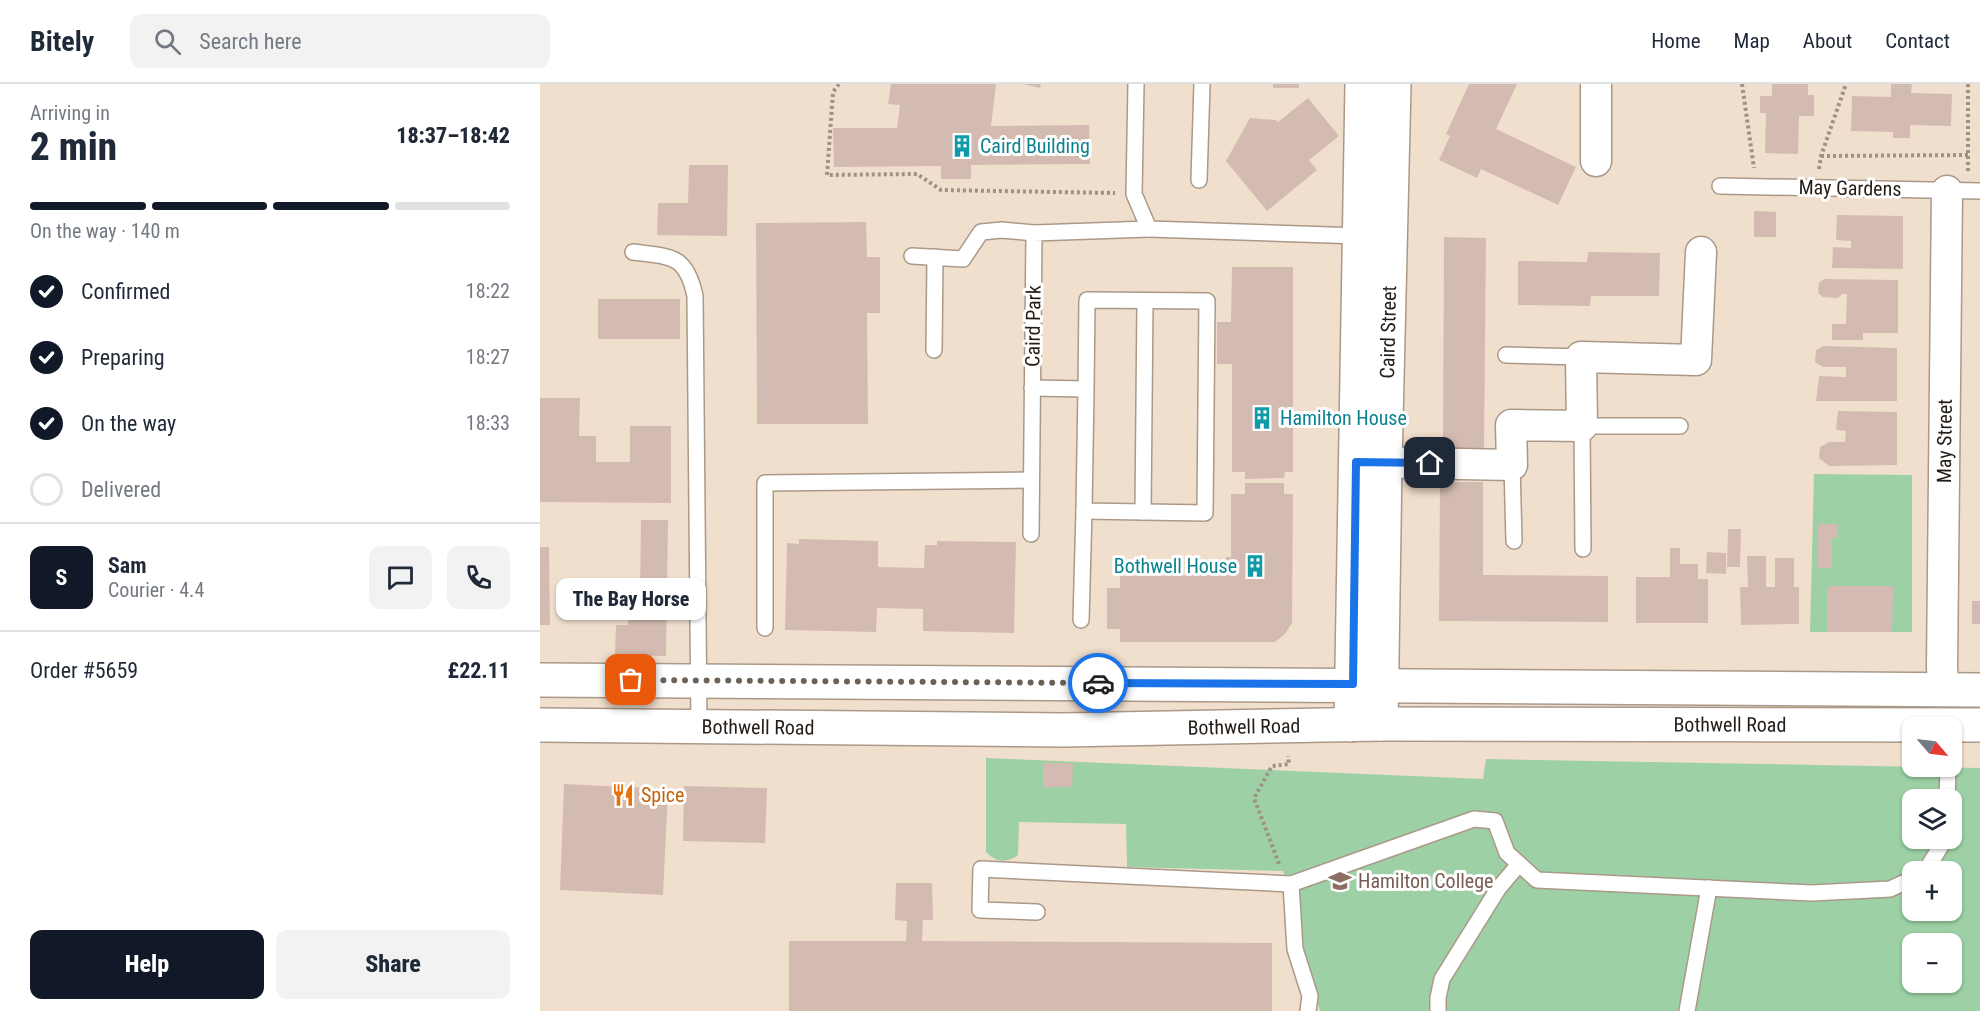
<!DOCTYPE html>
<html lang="en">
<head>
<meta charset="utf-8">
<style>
	:root { --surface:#fff; --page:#f2f2f3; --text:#1f2937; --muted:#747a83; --line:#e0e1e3; --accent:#111827 }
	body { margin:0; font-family:"Roboto Condensed",sans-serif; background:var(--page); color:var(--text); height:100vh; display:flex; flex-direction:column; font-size:22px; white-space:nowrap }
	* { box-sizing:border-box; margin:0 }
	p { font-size:20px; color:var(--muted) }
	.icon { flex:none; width:33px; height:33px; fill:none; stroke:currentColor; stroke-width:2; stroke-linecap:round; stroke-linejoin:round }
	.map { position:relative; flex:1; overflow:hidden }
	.details { display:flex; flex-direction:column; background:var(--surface); width:540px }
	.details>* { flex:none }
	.needle { width:39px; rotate:118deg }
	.tools { position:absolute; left:1362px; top:633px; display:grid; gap:12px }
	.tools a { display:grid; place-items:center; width:60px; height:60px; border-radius:12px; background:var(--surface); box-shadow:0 2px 4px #0004; font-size:30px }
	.pin { position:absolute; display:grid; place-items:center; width:51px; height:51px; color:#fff; margin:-26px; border-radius:12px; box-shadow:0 3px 9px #0006 }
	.courier { position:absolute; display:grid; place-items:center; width:60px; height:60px; margin:-30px; border:4px solid #1a73e8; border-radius:50%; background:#fff; color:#222; box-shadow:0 2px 8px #0007 }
	.bubble { position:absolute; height:42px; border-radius:12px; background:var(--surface); box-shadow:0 2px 4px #0004; font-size:20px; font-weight:800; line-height:42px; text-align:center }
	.head em { font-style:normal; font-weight:800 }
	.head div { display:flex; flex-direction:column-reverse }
	.head { display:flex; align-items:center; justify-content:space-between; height:102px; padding:0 30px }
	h1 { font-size:39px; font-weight:800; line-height:45px }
	.bar { display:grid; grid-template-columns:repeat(4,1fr); gap:9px 6px; align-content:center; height:72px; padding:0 30px }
	.bar i { height:8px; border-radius:4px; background:var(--line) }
	.bar .current { background:var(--accent) }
	.bar p { grid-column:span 4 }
	.line { display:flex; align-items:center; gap:15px; padding:0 30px; border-top:2px solid var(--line) }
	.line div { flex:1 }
	.round { display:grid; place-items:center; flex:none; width:63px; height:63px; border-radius:12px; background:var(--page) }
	ol { padding:0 30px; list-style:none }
	li { display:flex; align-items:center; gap:18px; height:66px }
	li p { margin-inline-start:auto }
	li .icon { padding:6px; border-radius:50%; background:var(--accent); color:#fff; stroke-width:4 }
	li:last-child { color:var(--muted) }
	li i { width:33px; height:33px; border:3px solid var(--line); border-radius:50% }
	.action { display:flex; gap:12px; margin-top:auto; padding:12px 30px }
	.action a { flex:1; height:69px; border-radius:12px; background:var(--accent); color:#fff; font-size:24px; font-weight:800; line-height:69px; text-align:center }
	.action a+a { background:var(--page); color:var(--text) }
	header { display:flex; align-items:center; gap:36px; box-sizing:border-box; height:84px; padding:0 30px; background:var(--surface); border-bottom:2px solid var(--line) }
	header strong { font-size:28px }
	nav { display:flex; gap:33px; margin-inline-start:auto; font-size:21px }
	.search { width:420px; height:54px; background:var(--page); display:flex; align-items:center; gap:15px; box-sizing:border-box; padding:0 21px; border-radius:12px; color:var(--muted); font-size:22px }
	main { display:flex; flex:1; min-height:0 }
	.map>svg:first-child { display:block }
	.green { fill:#9dd1a5; fill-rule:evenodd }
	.building { fill:#d4bbb2 }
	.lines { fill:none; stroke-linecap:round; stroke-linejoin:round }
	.service-casing { stroke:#aa9989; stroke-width:18 }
	.minor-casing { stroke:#aa9989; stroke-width:33 }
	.tertiary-casing { stroke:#aa9989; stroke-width:36 }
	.secondary-casing { stroke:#aa9989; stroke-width:36 }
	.path { stroke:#9f9184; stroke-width:4; stroke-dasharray:3 3; stroke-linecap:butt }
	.service { stroke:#fff; stroke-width:15 }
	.minor { stroke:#fff; stroke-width:30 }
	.tertiary { stroke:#fff; stroke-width:33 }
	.secondary { stroke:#fff; stroke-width:33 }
	.done { stroke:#6c6157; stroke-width:6; stroke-dasharray:0 10.8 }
	.route { stroke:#1a73e8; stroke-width:8 }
	.labels { text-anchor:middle; stroke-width:6; stroke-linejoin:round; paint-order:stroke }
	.culture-label { font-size:20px; fill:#0d838f; stroke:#fff; text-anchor:start }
	.street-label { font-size:20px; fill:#241d17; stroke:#fff }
	.food-label { font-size:20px; fill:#c56008; stroke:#fff; text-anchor:start }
	.education-label { font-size:20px; fill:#785e54; stroke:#fff; text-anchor:start }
</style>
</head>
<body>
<header>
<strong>Bitely</strong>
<div class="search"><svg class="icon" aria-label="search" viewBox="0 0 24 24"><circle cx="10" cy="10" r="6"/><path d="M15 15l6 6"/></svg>Search here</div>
<nav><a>Home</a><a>Map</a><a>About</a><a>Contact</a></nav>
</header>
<main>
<section class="details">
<div class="head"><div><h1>2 min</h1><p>Arriving in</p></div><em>18:37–18:42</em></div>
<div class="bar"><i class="current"></i><i class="current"></i><i class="current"></i><i></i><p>On the way · 140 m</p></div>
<ol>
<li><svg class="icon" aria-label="check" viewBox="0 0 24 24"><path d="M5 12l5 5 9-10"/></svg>Confirmed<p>18:22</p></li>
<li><svg class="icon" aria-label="check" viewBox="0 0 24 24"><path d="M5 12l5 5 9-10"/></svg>Preparing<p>18:27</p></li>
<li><svg class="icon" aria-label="check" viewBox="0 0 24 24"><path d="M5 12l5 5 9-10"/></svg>On the way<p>18:33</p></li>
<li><i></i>Delivered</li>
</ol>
<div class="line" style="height:108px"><b class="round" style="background:var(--accent);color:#fff">S</b><div><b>Sam</b><p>Courier · 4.4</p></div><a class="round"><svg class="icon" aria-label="chat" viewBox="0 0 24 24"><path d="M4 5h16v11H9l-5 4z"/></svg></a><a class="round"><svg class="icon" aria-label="phone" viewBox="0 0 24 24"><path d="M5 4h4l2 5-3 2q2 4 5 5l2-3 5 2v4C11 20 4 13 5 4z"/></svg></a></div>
<div class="line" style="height:78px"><div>Order #5659</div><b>£22.11</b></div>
<div class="action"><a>Help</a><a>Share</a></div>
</section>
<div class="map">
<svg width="1440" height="927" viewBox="0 0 1440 927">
	<rect width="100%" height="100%" fill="#f1dfcd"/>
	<g class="green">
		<path d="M 1274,390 L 1372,391 L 1372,548 L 1352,548 L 1352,502 L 1287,502 L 1287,548 L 1270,548 Z"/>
		<path d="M 446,674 L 943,695 L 946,675 L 1440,684 L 1440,927 L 780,927 L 768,889 L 758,844 L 756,816 L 743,787 L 587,783 L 586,740 L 479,738 L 478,771 C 467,779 456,779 446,768 ZM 1372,716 L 1412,716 L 1412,754 L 1372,754 ZM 1372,788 L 1412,788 L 1412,826 L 1372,826 ZM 1372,860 L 1412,860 L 1412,898 L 1372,898 Z"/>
	</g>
	<g class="building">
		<path d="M 351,0 L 456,0 L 451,42 L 549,41 L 550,80 L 431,81 L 431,95 L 401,95 L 401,82 L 294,83 L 293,44 L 357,44 L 360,21 L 348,20 Z"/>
		<path d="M 483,0 L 501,0 L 500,4 Z"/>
		<rect x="733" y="0" width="26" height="4"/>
		<path d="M 929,0 L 977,0 L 956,45 L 1036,83 L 1018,121 L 941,85 L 937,94 L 899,76 L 910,52 L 906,50 Z"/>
		<path d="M 1232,0 L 1268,0 L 1268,11 L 1274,11 L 1274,32 L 1259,32 L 1258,70 L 1225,69 L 1226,29 L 1220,29 L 1220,12 L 1232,12 Z"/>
		<path d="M 1351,0 L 1372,0 L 1371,9 L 1412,10 L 1411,42 L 1370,41 L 1370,54 L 1353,54 L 1353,48 L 1311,47 L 1312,12 L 1351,13 Z"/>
		<path d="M 768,14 L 799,52 L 769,76 L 777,86 L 727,127 L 686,77 L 710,34 L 736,36 L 738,38 Z"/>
		<path d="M 149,81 L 188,81 L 187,152 L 117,151 L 118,119 L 148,119 Z"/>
		<path d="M 1214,127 L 1236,128 L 1236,153 L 1214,153 Z"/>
		<path d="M 1297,131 L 1363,132 L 1363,185 L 1292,184 L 1293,163 L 1311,164 L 1311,157 L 1296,156 Z"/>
		<path d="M 326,138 L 327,173 L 340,173 L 340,229 L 327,229 L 328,340 L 217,340 L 216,139 Z"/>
		<path d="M 904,153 L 946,154 L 944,364 L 903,364 Z"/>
		<path d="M 1048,168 L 1120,169 L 1119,212 L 1051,212 L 1050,222 L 978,221 L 978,177 L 1047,178 Z"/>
		<path d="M 692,183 L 753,183 L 753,388 L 745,388 L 744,394 L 705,395 L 705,388 L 692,388 L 692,280 L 677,280 L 677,238 L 691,238 Z"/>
		<path d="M 1284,195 L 1358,196 L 1358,249 L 1323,249 L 1323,256 L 1292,256 L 1292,240 L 1306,240 L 1307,210 L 1302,210 L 1298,214 L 1283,213 L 1278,209 L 1279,199 Z"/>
		<rect x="58" y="215" width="82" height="40"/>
		<path d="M 1283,262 L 1357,264 L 1357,317 L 1276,317 L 1279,292 L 1306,293 L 1306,283 L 1283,283 L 1275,278 L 1276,266 Z"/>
		<path d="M 0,314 L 40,314 L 39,352 L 56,352 L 56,378 L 90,378 L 90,342 L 131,342 L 131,419 L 0,418 Z"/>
		<path d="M 1298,327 L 1357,328 L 1357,381 L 1289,382 L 1279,374 L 1280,363 L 1289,358 L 1305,358 L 1306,347 L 1296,346 Z"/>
		<path d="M 900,398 L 943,398 L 943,491 L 1068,492 L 1068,538 L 899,537 Z"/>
		<path d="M 705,399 L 744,399 L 744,410 L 753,410 L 752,539 L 745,550 L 735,558 L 580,558 L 580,545 L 567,545 L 567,504 L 580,504 L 580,492 L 674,491 L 672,489 L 688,472 L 691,474 L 691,410 L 705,410 Z"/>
		<path d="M 101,436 L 128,436 L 126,572 L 75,571 L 76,541 L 88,541 L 89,507 L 100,507 Z"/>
		<path d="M 1278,440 L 1298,440 L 1298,454 L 1292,454 L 1292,484 L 1277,484 Z"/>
		<path d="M 1188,445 L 1201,445 L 1200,483 L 1187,483 Z"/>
		<path d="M 259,455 L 338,457 L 338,483 L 384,484 L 385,461 L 397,461 L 397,457 L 476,458 L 474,549 L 383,547 L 383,525 L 337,524 L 336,548 L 245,546 L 247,459 L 259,460 Z"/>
		<path d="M 0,463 L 9,463 L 10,541 L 0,541 Z"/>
		<path d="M 1130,464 L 1140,464 L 1140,480 L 1158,480 L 1158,495 L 1168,495 L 1168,539 L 1096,539 L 1096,493 L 1130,493 Z"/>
		<path d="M 1167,468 L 1186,469 L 1186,490 L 1166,489 Z"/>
		<path d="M 1207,472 L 1226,472 L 1226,503 L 1235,503 L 1235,474 L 1254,474 L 1254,503 L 1259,503 L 1259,540 L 1201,541 L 1200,503 L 1208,503 Z"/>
		<path d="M 1287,502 L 1353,502 L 1352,548 L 1287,548 Z"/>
		<rect x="1432" y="517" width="8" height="23"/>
		<path d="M 503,679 L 533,679 L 532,703 L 503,703 Z"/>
		<path d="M 24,700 L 128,705 L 123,811 L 20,806 Z"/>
		<path d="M 144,702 L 227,704 L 225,759 L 143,757 Z"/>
		<path d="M 356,799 L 392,799 L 393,836 L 383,836 L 382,857 L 732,859 L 732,927 L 249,927 L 249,857 L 366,857 L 367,837 L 355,836 Z"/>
	</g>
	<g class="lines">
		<g class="service-casing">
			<g id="service">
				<path d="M 596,0 L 594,110 L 609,145 L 819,152"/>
				<path d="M 659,96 L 662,0"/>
				<path d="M 1180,102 L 1440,107"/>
				<path d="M 93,168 C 131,173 146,170 155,212 L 159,642"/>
				<path d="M 372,172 L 423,175 L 441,148 L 462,146 L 494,149"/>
				<path d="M 394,266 L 395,173"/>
				<path d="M 966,271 L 1041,273"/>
				<path d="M 492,304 L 546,305 L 547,216 L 667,217 L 665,429 L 544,427 L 546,305"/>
				<path d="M 972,381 L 974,457"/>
				<path d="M 603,428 L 605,217"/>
				<path d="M 491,450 L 494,149 L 609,145"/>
				<path d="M 1043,465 L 1042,342 L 1140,342"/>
				<path d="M 541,536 L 544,427"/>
				<path d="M 225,544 L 225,399 L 491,396"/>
				<path d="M 1407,716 L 1408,682"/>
				<path d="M 1385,788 L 1402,760 L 1403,754"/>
				<path d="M 751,800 L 755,865 L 770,912 L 768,927"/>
				<path d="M 497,828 L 440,826 L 441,785 L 751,800 L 934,735 L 955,737 L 967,769 L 997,796 L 1272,809 L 1350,805 L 1372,795"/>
				<path d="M 898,927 L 898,914 L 902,895 L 958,805 L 979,780"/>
				<path d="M 1147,927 L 1169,804"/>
			</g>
		</g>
		<g class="minor-casing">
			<g id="minor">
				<path d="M 1056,77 L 1056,0"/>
				<path d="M 822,378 L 972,381 L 971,341 L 1042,342 L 1041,273 L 1156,276 L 1161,168"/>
				<path id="s1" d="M 1404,607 L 1402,584 L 1407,107"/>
			</g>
		</g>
		<g class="tertiary-casing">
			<g id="tertiary">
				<path id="s2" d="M 841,640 L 845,379 L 854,0"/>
				<path d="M 811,641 L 822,0"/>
			</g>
		</g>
		<g class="secondary-casing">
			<g id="secondary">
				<path d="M 0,596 L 1440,606"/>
				<path id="s3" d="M 0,641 L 523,646 L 841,640 L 1440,641"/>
			</g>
		</g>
		<g class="path">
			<path d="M 299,0 L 293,8 L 287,91 L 377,90 L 401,106 L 575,109"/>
			<path d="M 1202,0 L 1214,84"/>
			<path d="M 1428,0 L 1428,88"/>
			<path d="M 1281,72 L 1429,71"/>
			<path d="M 1279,85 L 1281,72 L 1306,0"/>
			<path d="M 739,780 L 714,714 L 732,682 L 749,680 L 748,672"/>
		</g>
		<use href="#service" class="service"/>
		<use href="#minor" class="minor"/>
		<use href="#tertiary" class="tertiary"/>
		<use href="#secondary" class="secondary"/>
	</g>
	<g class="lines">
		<path class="done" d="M 91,596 L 558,599"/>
		<path class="route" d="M 558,599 L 813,600 L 816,378 L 890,379"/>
	</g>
	<defs>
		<g id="building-bare" transform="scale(1.8)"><path d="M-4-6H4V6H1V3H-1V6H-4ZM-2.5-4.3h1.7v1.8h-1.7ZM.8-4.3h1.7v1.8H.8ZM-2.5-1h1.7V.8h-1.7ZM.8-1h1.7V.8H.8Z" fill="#0f9aa8" stroke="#fff" stroke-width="2.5" paint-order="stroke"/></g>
		<g id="restaurant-bare" transform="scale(1.8)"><path d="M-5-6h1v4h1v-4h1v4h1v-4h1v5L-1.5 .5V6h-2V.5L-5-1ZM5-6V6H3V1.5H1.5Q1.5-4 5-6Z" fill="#e8710a" stroke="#fff" stroke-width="2.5" paint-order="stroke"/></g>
		<g id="school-bare" transform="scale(1.8)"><path d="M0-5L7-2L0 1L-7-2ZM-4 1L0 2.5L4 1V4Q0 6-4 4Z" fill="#8d6e63" stroke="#fff" stroke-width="2.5" paint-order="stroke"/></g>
	</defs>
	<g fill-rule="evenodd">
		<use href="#building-bare" x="422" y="62"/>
		<use href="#building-bare" x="722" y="334"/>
		<use href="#building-bare" x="715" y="482"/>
		<use href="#restaurant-bare" x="83" y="711"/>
		<use href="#school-bare" x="800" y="797"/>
	</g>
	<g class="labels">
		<g class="culture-label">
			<text x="440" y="69">Caird Building</text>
			<text x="740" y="341">Hamilton House</text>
			<text x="697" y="489" text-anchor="end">Bothwell House</text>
		</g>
		<g class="street-label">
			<text transform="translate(1310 104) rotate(1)" y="7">May Gardens</text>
			<text transform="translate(493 242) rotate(-89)" y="7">Caird Park</text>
			<text dy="7" stroke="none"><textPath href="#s2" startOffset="392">Caird Street</textPath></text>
			<text dy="7" stroke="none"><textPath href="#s1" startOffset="250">May Street</textPath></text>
			<text dy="7" stroke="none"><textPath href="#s3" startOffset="1190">Bothwell Road</textPath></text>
			<text dy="7" stroke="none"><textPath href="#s3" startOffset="218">Bothwell Road</textPath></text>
			<text dy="7" stroke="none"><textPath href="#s3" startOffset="704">Bothwell Road</textPath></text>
		</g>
		<g class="food-label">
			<text x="101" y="718">Spice</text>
		</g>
		<g class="education-label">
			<text x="818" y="804">Hamilton College</text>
		</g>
	</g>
</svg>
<div class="tools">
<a><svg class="needle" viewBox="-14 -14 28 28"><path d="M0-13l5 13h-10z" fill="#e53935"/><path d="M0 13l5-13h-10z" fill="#747a83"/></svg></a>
<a><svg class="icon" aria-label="layers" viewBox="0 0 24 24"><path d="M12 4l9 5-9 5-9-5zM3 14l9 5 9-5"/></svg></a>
<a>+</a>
<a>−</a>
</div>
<div class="pin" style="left:91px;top:596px;background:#ea580c"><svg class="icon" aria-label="bag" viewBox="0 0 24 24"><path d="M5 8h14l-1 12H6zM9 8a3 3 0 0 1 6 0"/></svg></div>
<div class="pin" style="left:890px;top:379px;background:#1f2937"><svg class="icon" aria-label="home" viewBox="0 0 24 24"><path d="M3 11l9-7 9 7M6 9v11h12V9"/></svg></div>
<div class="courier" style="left:558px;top:599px"><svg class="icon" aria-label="car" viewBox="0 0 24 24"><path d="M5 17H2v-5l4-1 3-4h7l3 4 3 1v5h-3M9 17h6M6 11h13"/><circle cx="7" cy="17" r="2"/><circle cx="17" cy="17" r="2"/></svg></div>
<div class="bubble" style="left:16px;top:494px;width:150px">The Bay Horse</div>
</div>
</main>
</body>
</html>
